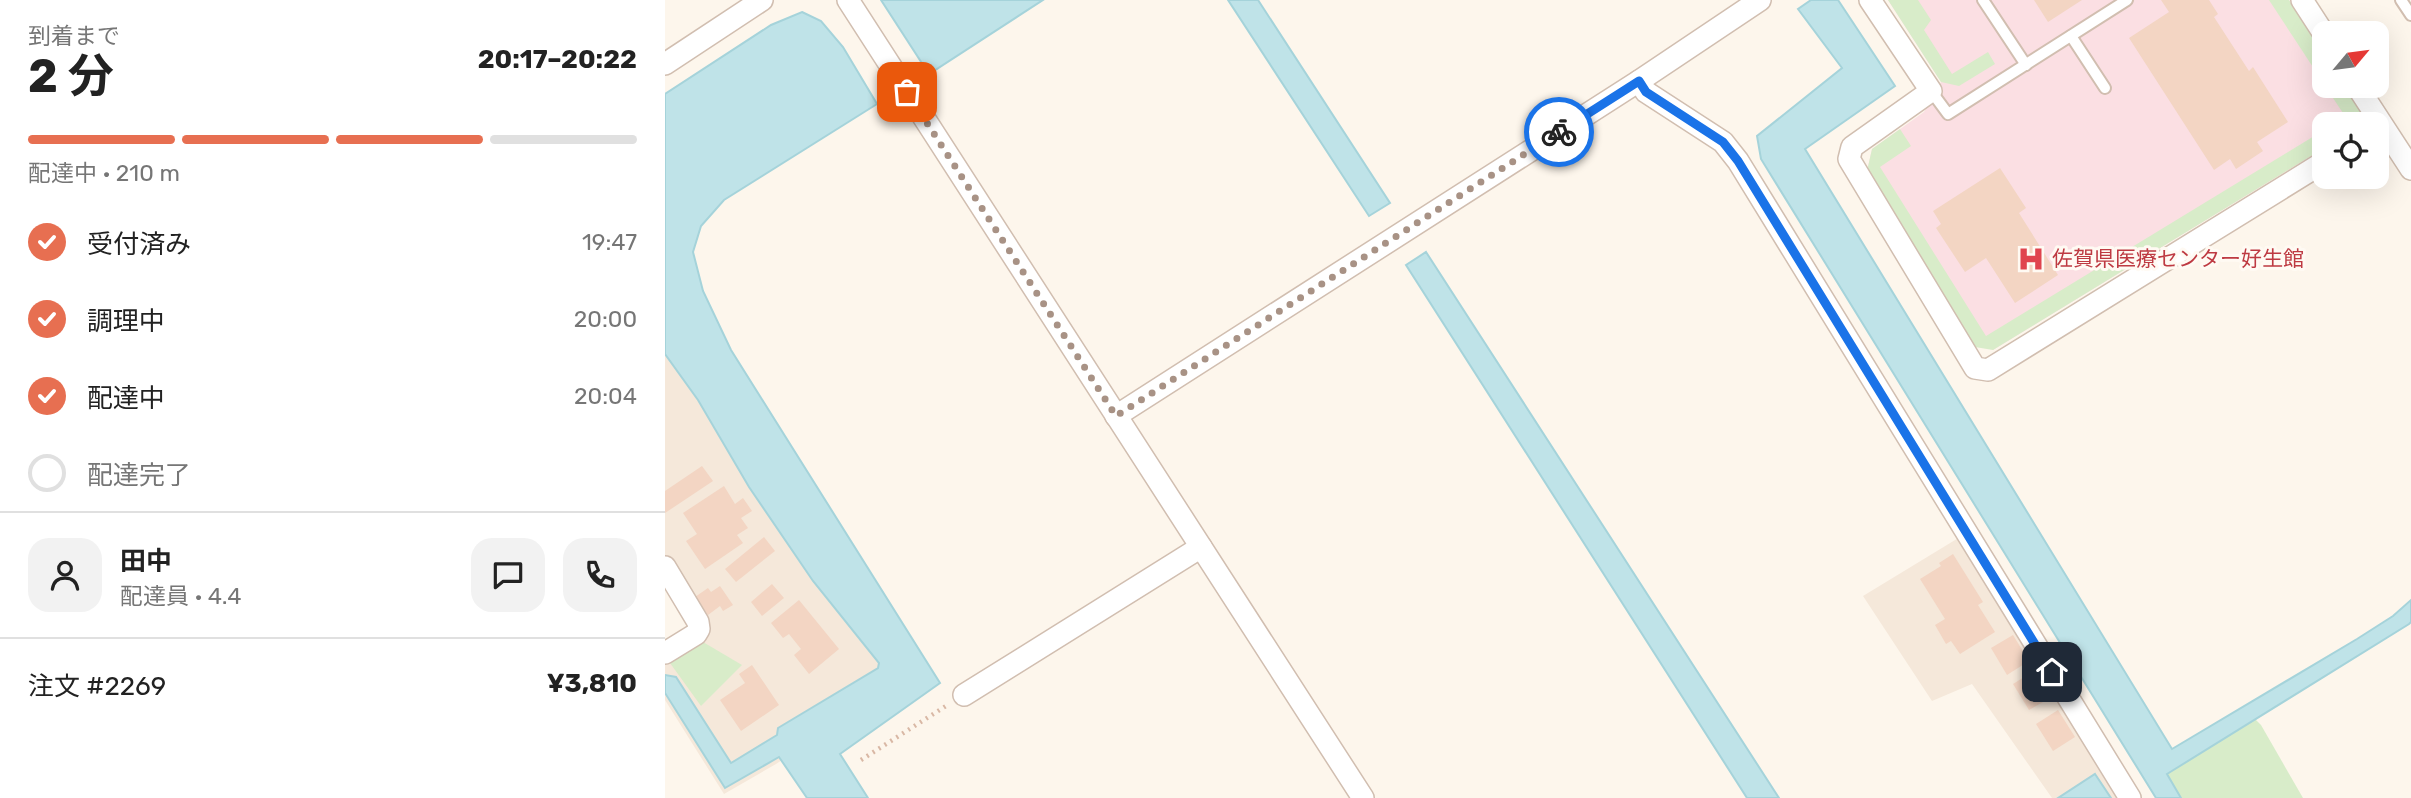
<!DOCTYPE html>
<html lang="ja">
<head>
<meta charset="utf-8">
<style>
	:root { --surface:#fff; --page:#f2f2f2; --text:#222; --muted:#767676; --line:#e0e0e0; --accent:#e76f51 }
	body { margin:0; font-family:Rubik,"Noto Sans JP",sans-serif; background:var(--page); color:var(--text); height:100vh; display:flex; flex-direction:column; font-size:26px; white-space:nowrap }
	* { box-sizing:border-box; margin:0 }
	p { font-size:23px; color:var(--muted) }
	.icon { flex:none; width:38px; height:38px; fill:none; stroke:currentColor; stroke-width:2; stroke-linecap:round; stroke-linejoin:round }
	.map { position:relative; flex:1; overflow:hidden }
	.drawer { display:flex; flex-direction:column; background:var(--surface); width:665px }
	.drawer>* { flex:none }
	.needle { width:46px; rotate:61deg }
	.fabs { position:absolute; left:1647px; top:21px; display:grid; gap:14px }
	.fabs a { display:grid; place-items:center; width:77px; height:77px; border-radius:14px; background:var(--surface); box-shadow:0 7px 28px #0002; font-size:35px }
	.pin { position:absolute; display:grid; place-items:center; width:60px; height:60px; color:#fff; margin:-30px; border-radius:14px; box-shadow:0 4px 10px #0006 }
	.courier { position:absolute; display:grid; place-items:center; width:70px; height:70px; margin:-35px; border:5px solid #1a73e8; border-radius:50%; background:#fff; color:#222; box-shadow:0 2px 9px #0007 }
	.headline em { font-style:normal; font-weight:700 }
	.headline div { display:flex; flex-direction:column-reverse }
	.headline { display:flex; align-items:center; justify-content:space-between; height:119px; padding:0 28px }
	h1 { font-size:46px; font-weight:700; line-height:52px }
	.bar { display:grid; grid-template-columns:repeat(4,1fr); gap:10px 7px; align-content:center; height:84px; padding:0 28px }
	.bar i { height:9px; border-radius:5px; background:var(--line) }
	.bar .current { background:var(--accent) }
	.bar p { grid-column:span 4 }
	.line { display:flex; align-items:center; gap:18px; padding:0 28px; border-top:2px solid var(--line) }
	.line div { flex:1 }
	.round { display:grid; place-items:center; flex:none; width:74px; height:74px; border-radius:21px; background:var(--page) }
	ol { padding:0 28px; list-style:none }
	li { display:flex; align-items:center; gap:21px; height:77px }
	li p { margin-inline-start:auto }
	li .icon { padding:7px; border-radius:50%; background:var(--accent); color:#fff; stroke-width:4 }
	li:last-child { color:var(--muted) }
	li i { width:38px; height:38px; border:4px solid var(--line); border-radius:50% }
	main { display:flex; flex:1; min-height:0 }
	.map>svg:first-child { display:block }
	.residential { fill:#f5e8da }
	.medical { fill:#fbdfe3 }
	.green { fill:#d8ecc9 }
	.water { fill:#bfe3e8; stroke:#a5d3da; stroke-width:2 }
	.building { fill:#f3d5c3 }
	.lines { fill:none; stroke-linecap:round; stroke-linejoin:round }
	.service-casing { stroke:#d1beb0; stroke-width:14 }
	.minor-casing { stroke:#d1beb0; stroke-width:24 }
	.path { stroke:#d9b8a5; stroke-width:4.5; stroke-dasharray:2 5; stroke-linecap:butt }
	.service { stroke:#fff; stroke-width:10 }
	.minor { stroke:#fff; stroke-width:21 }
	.done { stroke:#a89285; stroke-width:7; stroke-dasharray:0 12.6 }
	.route { stroke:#1a73e8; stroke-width:9 }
	.labels { text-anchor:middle; stroke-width:6; stroke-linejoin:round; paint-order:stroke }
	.health-label { font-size:21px; fill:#be3a42; stroke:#fffaf3; text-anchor:start }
</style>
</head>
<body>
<main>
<section class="drawer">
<div class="headline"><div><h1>2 分</h1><p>到着まで</p></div><em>20:17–20:22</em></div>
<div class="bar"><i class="current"></i><i class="current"></i><i class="current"></i><i></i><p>配達中 · 210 m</p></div>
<ol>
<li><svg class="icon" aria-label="check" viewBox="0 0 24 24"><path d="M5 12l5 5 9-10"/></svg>受付済み<p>19:47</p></li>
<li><svg class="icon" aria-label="check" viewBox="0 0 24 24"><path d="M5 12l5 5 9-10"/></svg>調理中<p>20:00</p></li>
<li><svg class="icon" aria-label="check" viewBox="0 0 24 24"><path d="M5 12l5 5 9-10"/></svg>配達中<p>20:04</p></li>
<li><i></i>配達完了</li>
</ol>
<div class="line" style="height:126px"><a class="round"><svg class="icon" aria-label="person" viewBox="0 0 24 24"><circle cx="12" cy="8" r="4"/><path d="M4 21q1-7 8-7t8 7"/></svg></a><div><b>田中</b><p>配達員 · 4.4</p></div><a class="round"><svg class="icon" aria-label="chat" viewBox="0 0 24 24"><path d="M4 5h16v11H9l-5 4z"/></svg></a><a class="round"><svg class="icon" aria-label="phone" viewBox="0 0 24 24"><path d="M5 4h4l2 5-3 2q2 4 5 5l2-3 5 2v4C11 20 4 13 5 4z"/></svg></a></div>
<div class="line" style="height:91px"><div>注文 #2269</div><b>¥3,810</b></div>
</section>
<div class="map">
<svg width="1746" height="798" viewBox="0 0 1746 798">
	<rect width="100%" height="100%" fill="#fdf6ec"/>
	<g class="residential">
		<path d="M 0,176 L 6,310 L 242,678 L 111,764 L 59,794 L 0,700 L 0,644 L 24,628 L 0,587 Z"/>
		<path d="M 1295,537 L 1457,798 L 1387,798 L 1307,684 L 1267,701 L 1198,596 Z"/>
	</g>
	<path class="medical" d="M 1223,0 L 1624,0 L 1659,53 L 1659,86 L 1680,86 L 1697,124 L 1659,124 L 1659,148 L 1328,350 L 1202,171 L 1207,149 L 1259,112 L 1276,82 Z"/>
	<g class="green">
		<path d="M 1223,0 L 1253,0 L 1266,20 L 1259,30 L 1287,74 L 1323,52 L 1330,64 L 1294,86 L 1276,82 Z"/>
		<path d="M 1604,0 L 1624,0 L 1659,53 L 1659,84 Z"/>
		<path d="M 1660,86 L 1680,86 L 1699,114 L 1697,124 L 1668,124 L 1680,116 Z"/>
		<path d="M 1235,129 L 1246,146 L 1215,167 L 1321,336 L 1659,130 L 1659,148 L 1328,350 L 1310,347 L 1202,171 L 1207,149 Z"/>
		<path d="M 38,642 L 77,665 L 36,706 L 5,663 Z"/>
		<path d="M 1589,718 L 1596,725 L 1638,798 L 1516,798 L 1502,774 Z"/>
	</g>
	<g class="water">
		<path d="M 216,0 L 378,0 L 264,74 Z"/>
		<path d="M 563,0 L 593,0 L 725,203 L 704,216 Z"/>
		<path d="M 1146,0 L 1173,0 L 1230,86 L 1140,149 L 1507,749 L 1692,639 L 1728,616 L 1746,600 L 1746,622 L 1744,624 L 1502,774 L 1516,798 L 1491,798 L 1096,159 L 1092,136 L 1177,68 L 1133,9 Z"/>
		<path d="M 137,12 L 156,21 L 178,47 L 212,104 L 59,200 L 36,226 L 28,252 L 38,291 L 66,350 L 275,683 L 175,754 L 203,798 L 142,798 L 114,757 L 60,788 L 0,693 L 0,675 L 11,677 L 66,763 L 112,735 L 113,728 L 213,668 L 214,663 L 148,581 L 84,487 L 33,400 L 0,354 L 0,94 L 106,25 Z"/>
		<path d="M 761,252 L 1114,798 L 1082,798 L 741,265 Z"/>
		<path d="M 1430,774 L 1446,798 L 1393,798 Z"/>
	</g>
	<g class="building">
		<path d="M 1369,0 L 1417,0 L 1383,22 Z"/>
		<path d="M 1496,0 L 1544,0 L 1553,14 L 1549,17 L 1584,71 L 1588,67 L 1623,122 L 1592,142 L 1598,151 L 1571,169 L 1565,159 L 1549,170 L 1464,38 L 1504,12 Z"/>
		<path d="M 1335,168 L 1361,208 L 1354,213 L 1393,275 L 1350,303 L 1321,258 L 1300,272 L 1271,228 L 1276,224 L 1268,211 Z"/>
		<path d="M 37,466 L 48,481 L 0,513 L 0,491 Z"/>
		<path d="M 59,486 L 70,504 L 78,498 L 87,511 L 76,518 L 83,528 L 72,535 L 78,543 L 40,569 L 21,541 L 32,534 L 18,513 Z"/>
		<path d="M 99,537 L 110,551 L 71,582 L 60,569 Z"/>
		<path d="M 1288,554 L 1318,602 L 1313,605 L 1330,632 L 1295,654 L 1286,641 L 1281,644 L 1270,625 L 1280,619 L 1255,579 L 1276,566 L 1274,563 Z"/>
		<path d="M 107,584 L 119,598 L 97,616 L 86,602 Z"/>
		<path d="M 55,586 L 68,605 L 58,611 L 55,606 L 43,615 L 30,597 L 43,588 L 46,592 Z"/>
		<path d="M 134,600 L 174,649 L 144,674 L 129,655 L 136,649 L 124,634 L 118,638 L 106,623 Z"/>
		<path d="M 1348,635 L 1364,661 L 1342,675 L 1326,648 Z"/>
		<path d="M 87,665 L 114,705 L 76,731 L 55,700 L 80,683 L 74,674 Z"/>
		<path d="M 1370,670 L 1387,697 L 1364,710 L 1348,684 Z"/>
		<path d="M 1393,710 L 1410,737 L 1388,751 L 1371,724 Z"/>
	</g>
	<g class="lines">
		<g class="service-casing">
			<g id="service">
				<path d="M 1318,0 L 1361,65"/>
				<path d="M 1736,0 L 1746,15"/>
				<path d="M 1406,36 L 1440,88"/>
				<path d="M 1266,91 L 1283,114 L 1462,0"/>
			</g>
		</g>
		<g class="minor-casing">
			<g id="minor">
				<path d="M 183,0 L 698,798"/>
				<path d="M 1205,0 L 1266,91 L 1187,147 L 1184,159 L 1310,368 L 1323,370 L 1659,162"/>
				<path d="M 1637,0 L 1659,34"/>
				<path d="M 0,64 L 97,0"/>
				<path d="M 974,81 L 981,92 L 1058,142 L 1073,161 L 1465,798"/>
				<path d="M 1692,86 L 1746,169"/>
				<path d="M 451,416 L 974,81 L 1095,0"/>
				<path d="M 0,567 L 33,622 L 34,629 L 31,634 L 0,653"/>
				<path d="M 299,695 L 536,547"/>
			</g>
		</g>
		<path class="path" d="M 196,760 L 281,706"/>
		<use href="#service" class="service"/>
		<use href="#minor" class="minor"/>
	</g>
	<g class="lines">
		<path class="done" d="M 242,92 L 451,416 L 894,132"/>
		<path class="route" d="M 894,132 L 974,81 L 981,92 L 1058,142 L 1073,161 L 1387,672"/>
	</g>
	<defs>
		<g id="hospital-bare" transform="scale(2.1)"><path d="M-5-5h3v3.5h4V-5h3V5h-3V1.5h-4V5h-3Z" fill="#e0444e" stroke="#fffaf3" stroke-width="2.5" paint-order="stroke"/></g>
	</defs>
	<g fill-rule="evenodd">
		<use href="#hospital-bare" x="1366" y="259"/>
	</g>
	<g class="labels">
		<g class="health-label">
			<text x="1387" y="266">佐賀県医療センター好生館</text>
		</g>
	</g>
</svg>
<div class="fabs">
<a><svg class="needle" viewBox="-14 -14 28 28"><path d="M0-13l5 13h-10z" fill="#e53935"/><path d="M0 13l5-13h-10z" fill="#767676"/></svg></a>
<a><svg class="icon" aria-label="locate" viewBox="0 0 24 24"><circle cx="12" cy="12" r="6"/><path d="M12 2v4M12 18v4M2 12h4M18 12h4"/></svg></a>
</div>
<div class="pin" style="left:242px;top:92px;background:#ea580c"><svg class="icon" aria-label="bag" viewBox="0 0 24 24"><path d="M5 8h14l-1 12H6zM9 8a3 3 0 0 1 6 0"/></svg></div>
<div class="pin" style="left:1387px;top:672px;background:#1f2937"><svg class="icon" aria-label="home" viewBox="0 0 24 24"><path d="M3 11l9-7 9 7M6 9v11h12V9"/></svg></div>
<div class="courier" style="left:894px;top:132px"><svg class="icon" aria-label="bike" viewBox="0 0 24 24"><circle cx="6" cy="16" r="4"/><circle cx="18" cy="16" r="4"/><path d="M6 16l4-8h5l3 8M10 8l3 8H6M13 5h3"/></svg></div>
</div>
</main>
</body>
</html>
